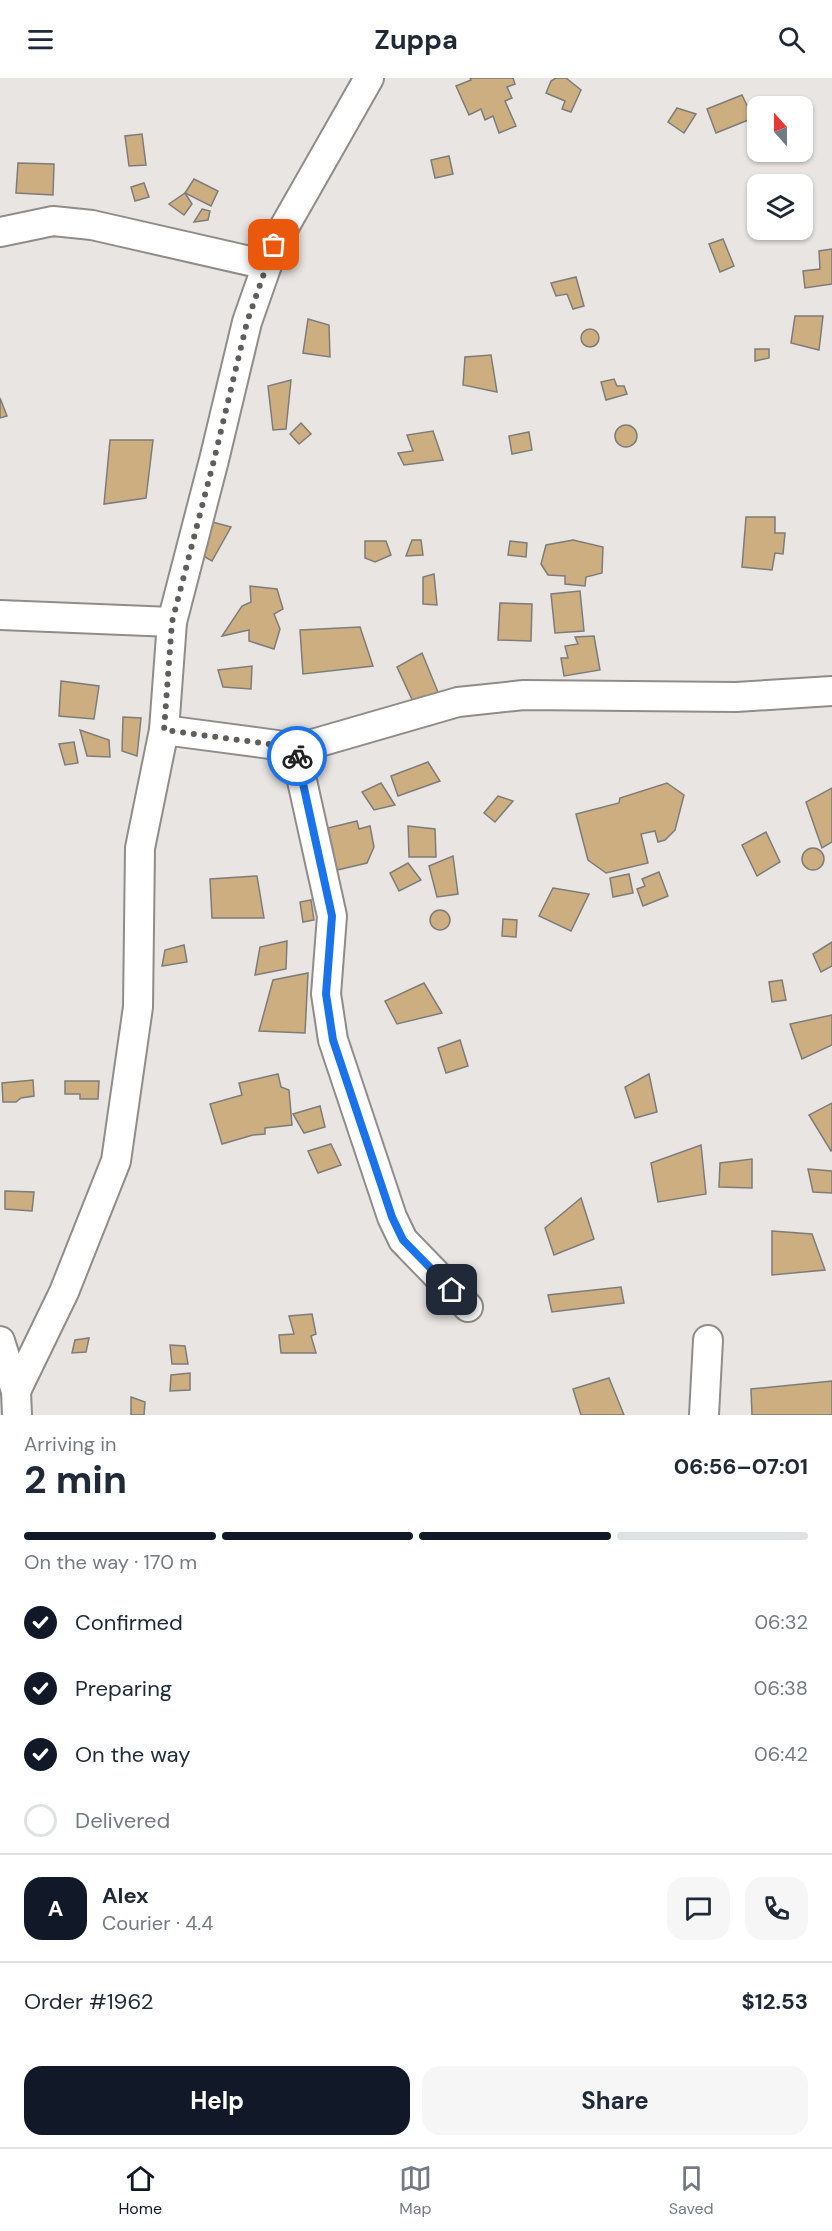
<!DOCTYPE html>
<html lang="en">
<head>
<meta charset="utf-8">
<style>
	:root { --surface:#fff; --page:#f6f6f7; --text:#1f2937; --muted:#747a83; --line:#e0e1e3; --accent:#111827 }
	body { margin:0; font-family:"DM Sans",sans-serif; background:var(--page); color:var(--text); height:100vh; display:flex; flex-direction:column; font-size:22px; white-space:nowrap }
	* { box-sizing:border-box; margin:0 }
	p { font-size:20px; color:var(--muted) }
	.icon { flex:none; width:33px; height:33px; fill:none; stroke:currentColor; stroke-width:2; stroke-linecap:round; stroke-linejoin:round }
	.map { position:relative; height:1337px; overflow:hidden }
	.side { display:flex; flex-direction:column; background:var(--surface); flex:1 }
	.side>* { flex:none }
	.needle { width:39px; rotate:339deg }
	.controls { position:absolute; left:747px; top:18px; display:grid; gap:12px }
	.controls a { display:grid; place-items:center; width:66px; height:66px; border-radius:12px; background:var(--surface); box-shadow:0 2px 4px #0004; font-size:30px }
	.pin { position:absolute; display:grid; place-items:center; width:51px; height:51px; color:#fff; margin:-26px; border-radius:12px; box-shadow:0 3px 9px #0006 }
	.courier { position:absolute; display:grid; place-items:center; width:60px; height:60px; margin:-30px; border:4px solid #1a73e8; border-radius:50%; background:#fff; color:#222; box-shadow:0 2px 8px #0007 }
	.headline em { font-style:normal; font-weight:700 }
	.headline div { display:flex; flex-direction:column-reverse }
	.headline { display:flex; align-items:center; justify-content:space-between; height:102px; padding:0 24px }
	h1 { font-size:39px; font-weight:700; line-height:45px }
	.bar { display:grid; grid-template-columns:repeat(4,1fr); gap:9px 6px; align-content:center; height:72px; padding:0 24px }
	.bar i { height:8px; border-radius:4px; background:var(--line) }
	.bar .active { background:var(--accent) }
	.bar p { grid-column:span 4 }
	.line { display:flex; align-items:center; gap:15px; padding:0 24px; border-top:2px solid var(--line) }
	.line div { flex:1 }
	.round { display:grid; place-items:center; flex:none; width:63px; height:63px; border-radius:18px; background:var(--page) }
	ol { padding:0 24px; list-style:none }
	li { display:flex; align-items:center; gap:18px; height:66px }
	li p { margin-inline-start:auto }
	li .icon { padding:6px; border-radius:50%; background:var(--accent); color:#fff; stroke-width:4 }
	li:last-child { color:var(--muted) }
	li i { width:33px; height:33px; border:3px solid var(--line); border-radius:50% }
	.cta { display:flex; gap:12px; margin-top:auto; padding:12px 24px }
	.cta a { flex:1; height:69px; border-radius:18px; background:var(--accent); color:#fff; font-size:24px; font-weight:700; line-height:69px; text-align:center }
	.cta a+a { background:var(--page); color:var(--text) }
	header { display:flex; justify-content:space-between; align-items:center; height:78px; padding:0 24px; background:var(--surface); font-size:27px; font-weight:700 }
	.dock { display:flex; justify-content:space-around; align-items:center; height:84px; border-top:2px solid var(--line); background:var(--surface); font-size:16px; color:var(--muted) }
	.dock a { display:grid; justify-items:center; gap:3px }
	.dock .active { color:var(--accent) }
	.map>svg:first-child { display:block }
	.building { fill:#ccae80; stroke:#7e7c79; stroke-width:1.5 }
	.lines { fill:none; stroke-linecap:round; stroke-linejoin:round }
	.minor-casing { stroke:#8f8c89; stroke-width:32 }
	.minor { stroke:#fff; stroke-width:28 }
	.done { stroke:#605d5b; stroke-width:6; stroke-dasharray:0 10.8 }
	.route { stroke:#1a73e8; stroke-width:8 }
</style>
</head>
<body>
<header><svg class="icon" aria-label="menu" viewBox="0 0 24 24"><path d="M4 6h16M4 12h16M4 18h16"/></svg>Zuppa<svg class="icon" aria-label="search" viewBox="0 0 24 24"><circle cx="10" cy="10" r="6"/><path d="M15 15l6 6"/></svg></header>
<div class="map">
<svg width="832" height="1337" viewBox="0 0 832 1337">
	<rect width="100%" height="100%" fill="#e9e5e2"/>
	<g class="building">
		<path d="M 470,0 L 513,0 L 515,6 L 507,9 L 512,20 L 505,23 L 516,48 L 499,55 L 493,38 L 485,42 L 481,31 L 469,37 L 456,8 L 471,2 Z"/>
		<path d="M 556,0 L 566,0 L 581,12 L 571,34 L 562,31 L 565,23 L 546,15 L 551,3 Z"/>
		<path d="M 742,17 L 753,40 L 716,55 L 707,31 Z"/>
		<path d="M 677,30 L 696,36 L 684,55 L 668,44 Z"/>
		<path d="M 142,56 L 146,87 L 129,88 L 125,58 Z"/>
		<path d="M 449,78 L 453,96 L 435,100 L 431,82 Z"/>
		<path d="M 18,85 L 54,86 L 53,117 L 16,115 Z"/>
		<path d="M 194,101 L 218,113 L 211,128 L 185,115 Z"/>
		<path d="M 144,105 L 149,119 L 135,123 L 131,109 Z"/>
		<path d="M 185,115 L 192,126 L 184,137 L 169,126 Z"/>
		<path d="M 202,131 L 210,133 L 208,142 L 194,144 Z"/>
		<path d="M 723,161 L 734,188 L 720,194 L 709,166 Z"/>
		<path d="M 832,171 L 832,206 L 805,210 L 803,193 L 820,191 L 819,173 Z"/>
		<path d="M 576,199 L 584,228 L 573,231 L 567,216 L 556,218 L 551,205 Z"/>
		<path d="M 795,238 L 823,238 L 819,272 L 791,265 Z"/>
		<path d="M 308,241 L 329,247 L 330,279 L 303,275 Z"/>
		<circle cx="590" cy="260" r="9"/>
		<path d="M 755,271 L 769,271 L 769,280 L 755,283 Z"/>
		<path d="M 491,277 L 497,314 L 463,307 L 465,279 Z"/>
		<path d="M 614,301 L 617,308 L 624,308 L 627,316 L 606,322 L 601,304 Z"/>
		<path d="M 291,302 L 286,351 L 273,352 L 268,308 Z"/>
		<path d="M 0,320 L 7,338 L 0,340 Z"/>
		<path d="M 301,345 L 311,356 L 299,366 L 290,356 Z"/>
		<circle cx="626" cy="358" r="11"/>
		<path d="M 433,353 L 443,382 L 404,387 L 398,375 L 413,373 L 407,357 Z"/>
		<path d="M 529,354 L 532,372 L 512,376 L 509,358 Z"/>
		<path d="M 110,362 L 153,362 L 146,420 L 104,426 Z"/>
		<path d="M 746,439 L 775,439 L 775,455 L 785,455 L 783,476 L 775,475 L 772,492 L 742,489 Z"/>
		<path d="M 205,442 L 231,449 L 212,483 L 196,474 Z"/>
		<path d="M 412,462 L 421,462 L 423,477 L 406,478 Z"/>
		<path d="M 573,462 L 603,469 L 602,495 L 586,499 L 585,508 L 565,506 L 565,498 L 548,497 L 541,486 L 546,467 Z"/>
		<path d="M 365,463 L 386,463 L 391,477 L 375,484 L 365,480 Z"/>
		<path d="M 510,463 L 527,465 L 526,479 L 508,477 Z"/>
		<path d="M 434,496 L 437,527 L 423,526 L 423,499 Z"/>
		<path d="M 250,508 L 277,511 L 283,531 L 274,536 L 280,551 L 274,571 L 249,563 L 249,552 L 222,558 L 242,528 L 251,524 Z"/>
		<path d="M 580,513 L 584,553 L 555,555 L 551,516 Z"/>
		<path d="M 500,525 L 532,526 L 531,563 L 498,562 Z"/>
		<path d="M 360,549 L 373,588 L 303,596 L 300,552 Z"/>
		<path d="M 594,558 L 600,592 L 564,598 L 561,580 L 568,580 L 565,568 L 578,566 L 575,559 Z"/>
		<path d="M 422,575 L 440,619 L 416,630 L 397,589 Z"/>
		<path d="M 252,588 L 251,611 L 223,609 L 218,592 Z"/>
		<path d="M 61,603 L 99,608 L 94,641 L 59,638 Z"/>
		<path d="M 123,639 L 141,640 L 137,678 L 122,673 Z"/>
		<path d="M 80,652 L 109,662 L 110,679 L 87,678 Z"/>
		<path d="M 74,664 L 78,685 L 65,687 L 59,666 Z"/>
		<path d="M 428,684 L 440,703 L 398,718 L 391,698 Z"/>
		<path d="M 381,705 L 395,727 L 374,732 L 362,714 Z"/>
		<path d="M 667,705 L 684,717 L 675,752 L 665,762 L 658,764 L 655,753 L 641,756 L 648,785 L 606,795 L 588,782 L 576,736 L 619,725 L 620,720 Z"/>
		<path d="M 832,710 L 832,764 L 822,770 L 806,724 Z"/>
		<path d="M 498,718 L 513,723 L 495,744 L 484,735 Z"/>
		<path d="M 357,743 L 359,751 L 370,748 L 374,769 L 367,785 L 337,792 L 328,750 Z"/>
		<path d="M 408,748 L 435,751 L 436,779 L 409,779 Z"/>
		<path d="M 766,754 L 780,784 L 757,798 L 742,767 Z"/>
		<circle cx="813" cy="781" r="11"/>
		<path d="M 453,778 L 458,816 L 437,819 L 429,788 Z"/>
		<path d="M 408,785 L 421,802 L 399,813 L 390,795 Z"/>
		<path d="M 659,794 L 668,818 L 643,828 L 637,811 L 645,808 L 642,801 Z"/>
		<path d="M 629,796 L 633,815 L 613,819 L 610,800 Z"/>
		<path d="M 257,798 L 264,840 L 212,840 L 210,801 Z"/>
		<path d="M 553,810 L 589,816 L 571,853 L 539,838 Z"/>
		<path d="M 311,822 L 314,842 L 303,844 L 300,824 Z"/>
		<circle cx="440" cy="842" r="10"/>
		<path d="M 503,841 L 517,842 L 516,859 L 502,858 Z"/>
		<path d="M 287,863 L 286,891 L 255,897 L 260,869 Z"/>
		<path d="M 832,864 L 832,888 L 821,894 L 813,876 Z"/>
		<path d="M 184,867 L 187,884 L 162,888 L 165,872 Z"/>
		<path d="M 308,895 L 305,955 L 259,953 L 273,902 Z"/>
		<path d="M 782,902 L 786,922 L 772,924 L 769,904 Z"/>
		<path d="M 424,905 L 442,935 L 397,946 L 385,923 Z"/>
		<path d="M 832,937 L 832,967 L 802,981 L 790,946 Z"/>
		<path d="M 460,962 L 468,988 L 446,995 L 438,970 Z"/>
		<path d="M 278,996 L 281,1009 L 289,1012 L 292,1047 L 265,1050 L 265,1056 L 253,1057 L 222,1066 L 210,1026 L 242,1017 L 239,1005 Z"/>
		<path d="M 649,996 L 657,1034 L 635,1040 L 625,1009 Z"/>
		<path d="M 33,1002 L 34,1018 L 21,1020 L 16,1024 L 3,1024 L 2,1005 Z"/>
		<path d="M 65,1003 L 99,1003 L 98,1021 L 80,1021 L 80,1016 L 65,1016 Z"/>
		<path d="M 832,1025 L 832,1072 L 831,1073 L 809,1037 Z"/>
		<path d="M 320,1028 L 325,1049 L 304,1055 L 293,1036 Z"/>
		<path d="M 331,1066 L 341,1087 L 318,1095 L 308,1073 Z"/>
		<path d="M 701,1067 L 706,1116 L 658,1124 L 651,1085 Z"/>
		<path d="M 752,1081 L 752,1110 L 719,1109 L 720,1085 Z"/>
		<path d="M 808,1091 L 832,1093 L 832,1115 L 813,1114 Z"/>
		<path d="M 5,1113 L 34,1114 L 32,1133 L 5,1131 Z"/>
		<path d="M 581,1120 L 594,1161 L 554,1177 L 545,1150 Z"/>
		<path d="M 772,1153 L 812,1156 L 825,1192 L 772,1197 Z"/>
		<path d="M 621,1209 L 624,1225 L 552,1234 L 548,1217 Z"/>
		<path d="M 312,1236 L 316,1256 L 311,1258 L 316,1275 L 281,1275 L 279,1257 L 294,1256 L 289,1238 Z"/>
		<path d="M 89,1260 L 86,1274 L 72,1275 L 75,1262 Z"/>
		<path d="M 170,1267 L 185,1268 L 188,1286 L 172,1286 Z"/>
		<path d="M 190,1295 L 190,1312 L 170,1313 L 171,1297 Z"/>
		<path d="M 609,1300 L 624,1337 L 581,1337 L 573,1311 Z"/>
		<path d="M 832,1303 L 832,1337 L 752,1337 L 751,1311 Z"/>
		<path d="M 131,1319 L 145,1324 L 144,1337 L 131,1337 Z"/>
	</g>
	<g class="lines">
		<g class="minor-casing">
			<g id="minor">
				<path d="M 0,154 L 53,143 L 92,147 L 267,187"/>
				<path d="M 0,537 L 172,544"/>
				<path d="M 164,652 L 277,667 L 295,671 L 458,624 L 524,617 L 736,619 L 832,613"/>
				<path d="M 295,671 L 332,838 L 326,916 L 333,962 L 392,1139 L 403,1162 L 468,1229"/>
				<path d="M 0,1263 L 16,1313 L 17,1337"/>
				<path d="M 16,1313 L 64,1214 L 116,1083 L 138,929 L 140,770 L 164,652 L 172,544 L 214,382 L 247,244 L 274,167 L 369,0"/>
				<path d="M 704,1337 L 708,1262"/>
			</g>
		</g>
		<use href="#minor" class="minor"/>
	</g>
	<g class="lines">
		<path class="done" d="M 274,167 L 247,244 L 214,382 L 172,544 L 164,652 L 277,667 L 295,671 L 297,678"/>
		<path class="route" d="M 297,678 L 332,838 L 326,916 L 333,962 L 392,1139 L 403,1162 L 452,1212"/>
	</g>
</svg>
<div class="controls">
<a><svg class="needle" viewBox="-14 -14 28 28"><path d="M0-13l5 13h-10z" fill="#e53935"/><path d="M0 13l5-13h-10z" fill="#747a83"/></svg></a>
<a><svg class="icon" aria-label="layers" viewBox="0 0 24 24"><path d="M12 4l9 5-9 5-9-5zM3 14l9 5 9-5"/></svg></a>
</div>
<div class="pin" style="left:274px;top:167px;background:#ea580c"><svg class="icon" aria-label="bag" viewBox="0 0 24 24"><path d="M5 8h14l-1 12H6zM9 8a3 3 0 0 1 6 0"/></svg></div>
<div class="pin" style="left:452px;top:1212px;background:#1f2937"><svg class="icon" aria-label="home" viewBox="0 0 24 24"><path d="M3 11l9-7 9 7M6 9v11h12V9"/></svg></div>
<div class="courier" style="left:297px;top:678px"><svg class="icon" aria-label="bike" viewBox="0 0 24 24"><circle cx="6" cy="16" r="4"/><circle cx="18" cy="16" r="4"/><path d="M6 16l4-8h5l3 8M10 8l3 8H6M13 5h3"/></svg></div>
</div>
<section class="side">
<div class="headline"><div><h1>2 min</h1><p>Arriving in</p></div><em>06:56–07:01</em></div>
<div class="bar"><i class="active"></i><i class="active"></i><i class="active"></i><i></i><p>On the way · 170 m</p></div>
<ol>
<li><svg class="icon" aria-label="check" viewBox="0 0 24 24"><path d="M5 12l5 5 9-10"/></svg>Confirmed<p>06:32</p></li>
<li><svg class="icon" aria-label="check" viewBox="0 0 24 24"><path d="M5 12l5 5 9-10"/></svg>Preparing<p>06:38</p></li>
<li><svg class="icon" aria-label="check" viewBox="0 0 24 24"><path d="M5 12l5 5 9-10"/></svg>On the way<p>06:42</p></li>
<li><i></i>Delivered</li>
</ol>
<div class="line" style="height:108px"><b class="round" style="background:var(--accent);color:#fff">A</b><div><b>Alex</b><p>Courier · 4.4</p></div><a class="round"><svg class="icon" aria-label="chat" viewBox="0 0 24 24"><path d="M4 5h16v11H9l-5 4z"/></svg></a><a class="round"><svg class="icon" aria-label="phone" viewBox="0 0 24 24"><path d="M5 4h4l2 5-3 2q2 4 5 5l2-3 5 2v4C11 20 4 13 5 4z"/></svg></a></div>
<div class="line" style="height:78px"><div>Order #1962</div><b>$12.53</b></div>
<div class="cta"><a>Help</a><a>Share</a></div>
</section>
<nav class="dock">
<a class="active"><svg class="icon" aria-label="home" viewBox="0 0 24 24"><path d="M3 11l9-7 9 7M6 9v11h12V9"/></svg>Home</a>
<a><svg class="icon" aria-label="map" viewBox="0 0 24 24"><path d="M3 6l6-2 6 2 6-2v14l-6 2-6-2-6 2zM9 4v14M15 6v14"/></svg>Map</a>
<a><svg class="icon" aria-label="saved" viewBox="0 0 24 24"><path d="M7 4h10v16l-5-4-5 4z"/></svg>Saved</a>
</nav>
</body>
</html>
